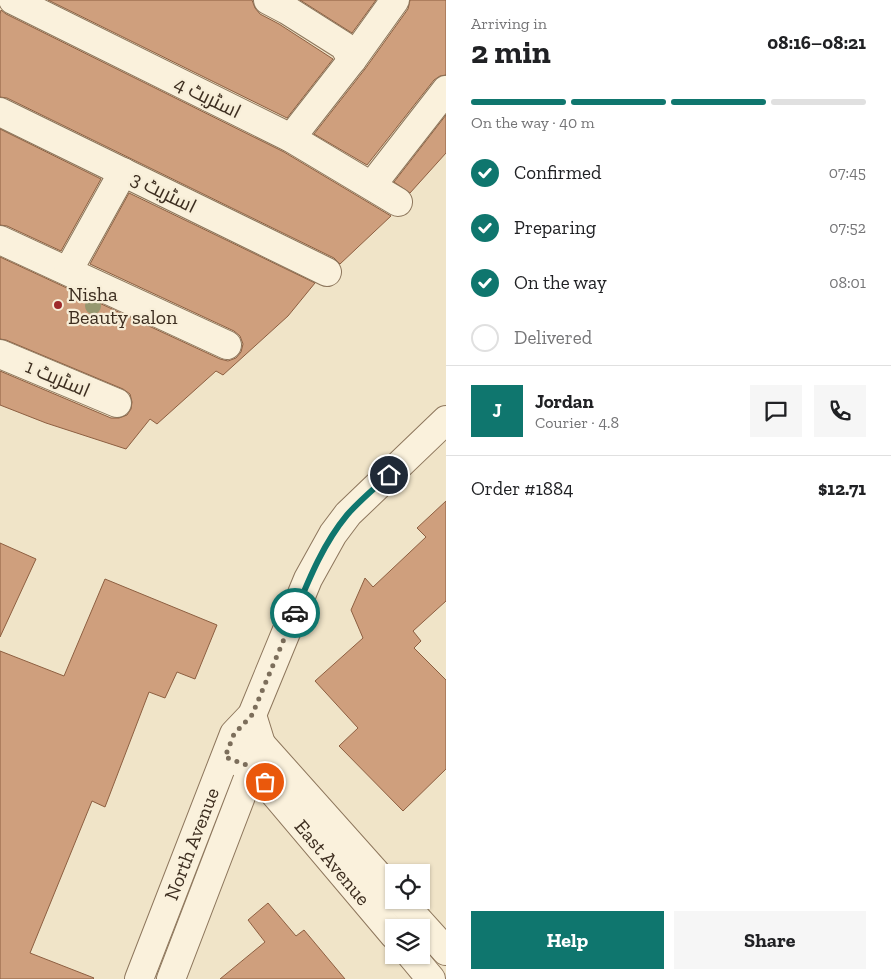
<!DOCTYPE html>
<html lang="en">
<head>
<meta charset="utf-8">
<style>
	:root { --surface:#fff; --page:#f6f6f6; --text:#202124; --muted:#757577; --line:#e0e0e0; --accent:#0f766e }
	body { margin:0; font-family:"Zilla Slab",Cairo,serif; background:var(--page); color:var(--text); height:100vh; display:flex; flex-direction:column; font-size:19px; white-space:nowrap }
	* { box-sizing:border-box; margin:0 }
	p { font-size:16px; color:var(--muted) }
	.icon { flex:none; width:28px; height:28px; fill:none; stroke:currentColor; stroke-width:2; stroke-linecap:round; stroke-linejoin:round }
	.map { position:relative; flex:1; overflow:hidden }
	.sheet { display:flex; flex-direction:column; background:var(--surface); width:445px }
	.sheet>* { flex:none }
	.tools { position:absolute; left:385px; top:864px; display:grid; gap:10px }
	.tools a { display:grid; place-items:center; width:45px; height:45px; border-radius:0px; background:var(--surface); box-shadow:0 1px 4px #0004; font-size:25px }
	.pin { position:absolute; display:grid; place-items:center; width:42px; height:42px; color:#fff; margin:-21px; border:2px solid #fff; border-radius:50%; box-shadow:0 1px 5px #0007 }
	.courier { position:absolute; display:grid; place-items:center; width:50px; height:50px; margin:-25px; border:4px solid #0f766e; border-radius:50%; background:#fff; color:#222; box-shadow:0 1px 6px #0007 }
	.summary em { font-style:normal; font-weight:700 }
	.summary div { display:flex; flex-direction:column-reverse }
	.summary { display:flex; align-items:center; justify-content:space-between; height:85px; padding:0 25px }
	h1 { font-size:32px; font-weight:700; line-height:38px }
	.bar { display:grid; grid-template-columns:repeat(4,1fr); gap:8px 5px; align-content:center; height:60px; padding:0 25px }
	.bar i { height:6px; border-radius:4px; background:var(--line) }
	.bar .current { background:var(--accent) }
	.bar p { grid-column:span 4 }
	.line { display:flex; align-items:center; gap:12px; padding:0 25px; border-top:1px solid var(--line) }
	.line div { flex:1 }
	.round { display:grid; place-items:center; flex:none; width:52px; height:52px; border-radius:0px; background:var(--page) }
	ol { padding:0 25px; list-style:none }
	li { display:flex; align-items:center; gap:15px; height:55px }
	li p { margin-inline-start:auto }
	li .icon { padding:5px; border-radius:50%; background:var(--accent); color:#fff; stroke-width:4 }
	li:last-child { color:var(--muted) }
	li i { width:28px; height:28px; border:2px solid var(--line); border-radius:50% }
	.cta { display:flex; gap:10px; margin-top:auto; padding:10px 25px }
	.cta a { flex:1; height:58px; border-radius:0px; background:var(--accent); color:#fff; font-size:20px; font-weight:700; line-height:58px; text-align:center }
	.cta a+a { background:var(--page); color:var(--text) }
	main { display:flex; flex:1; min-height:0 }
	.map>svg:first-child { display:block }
	.building { fill:#cf9f7d; stroke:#8d5f41 }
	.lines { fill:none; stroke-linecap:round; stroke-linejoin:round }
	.minor-casing { stroke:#8d765c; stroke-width:30 }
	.minor { stroke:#faf1dc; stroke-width:28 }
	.tree { fill:#96986f }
	.done { stroke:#7c6e5b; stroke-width:5; stroke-dasharray:0 9 }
	.route { stroke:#0f766e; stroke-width:6 }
	.poi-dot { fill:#9e2a2b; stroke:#f7eed8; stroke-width:2 }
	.labels { text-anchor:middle; stroke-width:4.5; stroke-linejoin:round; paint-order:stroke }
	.street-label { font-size:20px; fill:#3d2e20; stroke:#f7eed8 }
	.poi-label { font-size:20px; fill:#3d2e20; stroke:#f7eed8; text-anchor:start }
</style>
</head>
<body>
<main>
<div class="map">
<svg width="446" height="979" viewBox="0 0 446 979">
	<rect width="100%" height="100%" fill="#f0e4c8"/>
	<g class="building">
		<path d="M 48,0 L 252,0 L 255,8 L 260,14 L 279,24 L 333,59 L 287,118 Z"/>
		<path d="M 300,0 L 376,0 L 352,33 Z"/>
		<path d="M 410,0 L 446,0 L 446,75 L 440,76 L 434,80 L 367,165 L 314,134 L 365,69 L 408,9 Z"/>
		<path d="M 1,10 L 6,14 L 284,152 L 391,216 L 340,264 L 334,258 L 7,98 L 0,97 L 0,14 Z"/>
		<path d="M 446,115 L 446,153 L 410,193 L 394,182 Z"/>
		<path d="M 0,129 L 101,179 L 61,251 L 7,226 L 0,225 Z"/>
		<path d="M 129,193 L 315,283 L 288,316 L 223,375 L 216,371 L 157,424 L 150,419 L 126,449 L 46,423 L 0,405 L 0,371 L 111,418 L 119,418 L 127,415 L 131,409 L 132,402 L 130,394 L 123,389 L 6,340 L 0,339 L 0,257 L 220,359 L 228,361 L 236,358 L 241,352 L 243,344 L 240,336 L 234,331 L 90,264 Z"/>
		<path d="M 446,501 L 446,601 L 413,631 L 421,641 L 414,648 L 446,680 L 446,769 L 403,811 L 339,746 L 358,728 L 315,681 L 363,638 L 351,610 L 365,578 L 373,587 L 426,537 L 417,528 Z"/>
		<path d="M 0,543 L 36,559 L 0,637 Z"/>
		<path d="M 105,579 L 217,625 L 195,679 L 177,672 L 165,698 L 149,692 L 105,807 L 92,801 L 30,953 L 94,978 L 93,979 L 0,979 L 0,651 L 64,676 Z"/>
		<path d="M 268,903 L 296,936 L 304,930 L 345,979 L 220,979 L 265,942 L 248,920 Z"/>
	</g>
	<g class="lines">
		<g class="minor-casing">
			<g id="minor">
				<path d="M 13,0 L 291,138 L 398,202"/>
				<path d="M 268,0 L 287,10 L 344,46 L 352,60"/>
				<path d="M 0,112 L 327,272"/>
				<path d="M 291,138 L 352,60 L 395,0"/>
				<path d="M 372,185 L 446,90"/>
				<path d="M 0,240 L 227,345"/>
				<path d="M 68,271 L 123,172"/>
				<path d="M 0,354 L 117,403"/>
				<path d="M 247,739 L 261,744 L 394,893"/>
				<path id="s1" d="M 236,761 L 252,767 L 394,935"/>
				<path d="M 400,900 L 446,951"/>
				<path d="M 411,955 L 431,979"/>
				<path id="s2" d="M 139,979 L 234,734 L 252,715 L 308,579 L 333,534 L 348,514 L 446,420"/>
				<path d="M 171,979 L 261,744 L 252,715"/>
			</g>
		</g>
		<use href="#minor" class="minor"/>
	</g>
	<circle class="tree" cx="93" cy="306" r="8"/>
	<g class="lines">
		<path class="done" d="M 265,782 L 252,767 L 225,757 L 234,734 L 252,715 L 295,613"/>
		<path class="route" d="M 295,613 C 309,579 323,544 347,515 C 359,501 375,488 389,475"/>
	</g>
	<circle class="poi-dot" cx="58" cy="305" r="5"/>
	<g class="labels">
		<g class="street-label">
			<text transform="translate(208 97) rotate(26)" y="7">اسٹریٹ 4</text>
			<text transform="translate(164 192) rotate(26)" y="7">اسٹریٹ 3</text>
			<text transform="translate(58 378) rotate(23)" y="7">اسٹریٹ 1</text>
			<text dy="7" stroke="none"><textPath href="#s2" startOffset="145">North Avenue</textPath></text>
			<text dy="7" stroke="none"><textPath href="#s1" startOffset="142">East Avenue</textPath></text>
		</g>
		<g class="poi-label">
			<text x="68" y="301">Nisha<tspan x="68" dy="23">Beauty salon</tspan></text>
		</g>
	</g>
</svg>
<div class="tools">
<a><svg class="icon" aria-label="locate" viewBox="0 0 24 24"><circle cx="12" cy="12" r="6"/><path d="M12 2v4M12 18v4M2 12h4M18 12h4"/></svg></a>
<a><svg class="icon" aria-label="layers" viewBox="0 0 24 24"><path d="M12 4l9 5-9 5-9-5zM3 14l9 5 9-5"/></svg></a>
</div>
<div class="pin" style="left:265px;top:782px;background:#ea580c"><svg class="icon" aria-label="bag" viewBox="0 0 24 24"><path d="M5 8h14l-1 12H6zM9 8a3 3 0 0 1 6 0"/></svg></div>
<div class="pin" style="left:389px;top:475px;background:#1f2937"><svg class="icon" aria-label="home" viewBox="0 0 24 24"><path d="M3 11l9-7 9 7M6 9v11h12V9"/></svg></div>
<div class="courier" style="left:295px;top:613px"><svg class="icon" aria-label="car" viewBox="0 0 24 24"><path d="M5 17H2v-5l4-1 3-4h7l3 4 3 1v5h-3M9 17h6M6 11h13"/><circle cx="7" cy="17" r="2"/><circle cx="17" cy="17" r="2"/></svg></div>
</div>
<section class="sheet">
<div class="summary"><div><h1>2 min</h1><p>Arriving in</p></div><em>08:16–08:21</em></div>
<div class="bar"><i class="current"></i><i class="current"></i><i class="current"></i><i></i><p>On the way · 40 m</p></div>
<ol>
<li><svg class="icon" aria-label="check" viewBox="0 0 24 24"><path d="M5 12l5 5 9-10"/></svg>Confirmed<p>07:45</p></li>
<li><svg class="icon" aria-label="check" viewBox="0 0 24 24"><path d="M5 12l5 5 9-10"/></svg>Preparing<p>07:52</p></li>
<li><svg class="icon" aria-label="check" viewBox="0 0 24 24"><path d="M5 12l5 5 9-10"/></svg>On the way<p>08:01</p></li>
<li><i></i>Delivered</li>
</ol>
<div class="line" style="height:90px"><b class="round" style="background:var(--accent);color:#fff">J</b><div><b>Jordan</b><p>Courier · 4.8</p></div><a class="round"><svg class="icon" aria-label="chat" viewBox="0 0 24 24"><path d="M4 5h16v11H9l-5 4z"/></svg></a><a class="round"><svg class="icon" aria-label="phone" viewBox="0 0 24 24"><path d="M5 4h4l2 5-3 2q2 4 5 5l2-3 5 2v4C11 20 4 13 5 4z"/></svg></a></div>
<div class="line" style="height:65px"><div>Order #1884</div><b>$12.71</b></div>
<div class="cta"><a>Help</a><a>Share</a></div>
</section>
</main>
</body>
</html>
